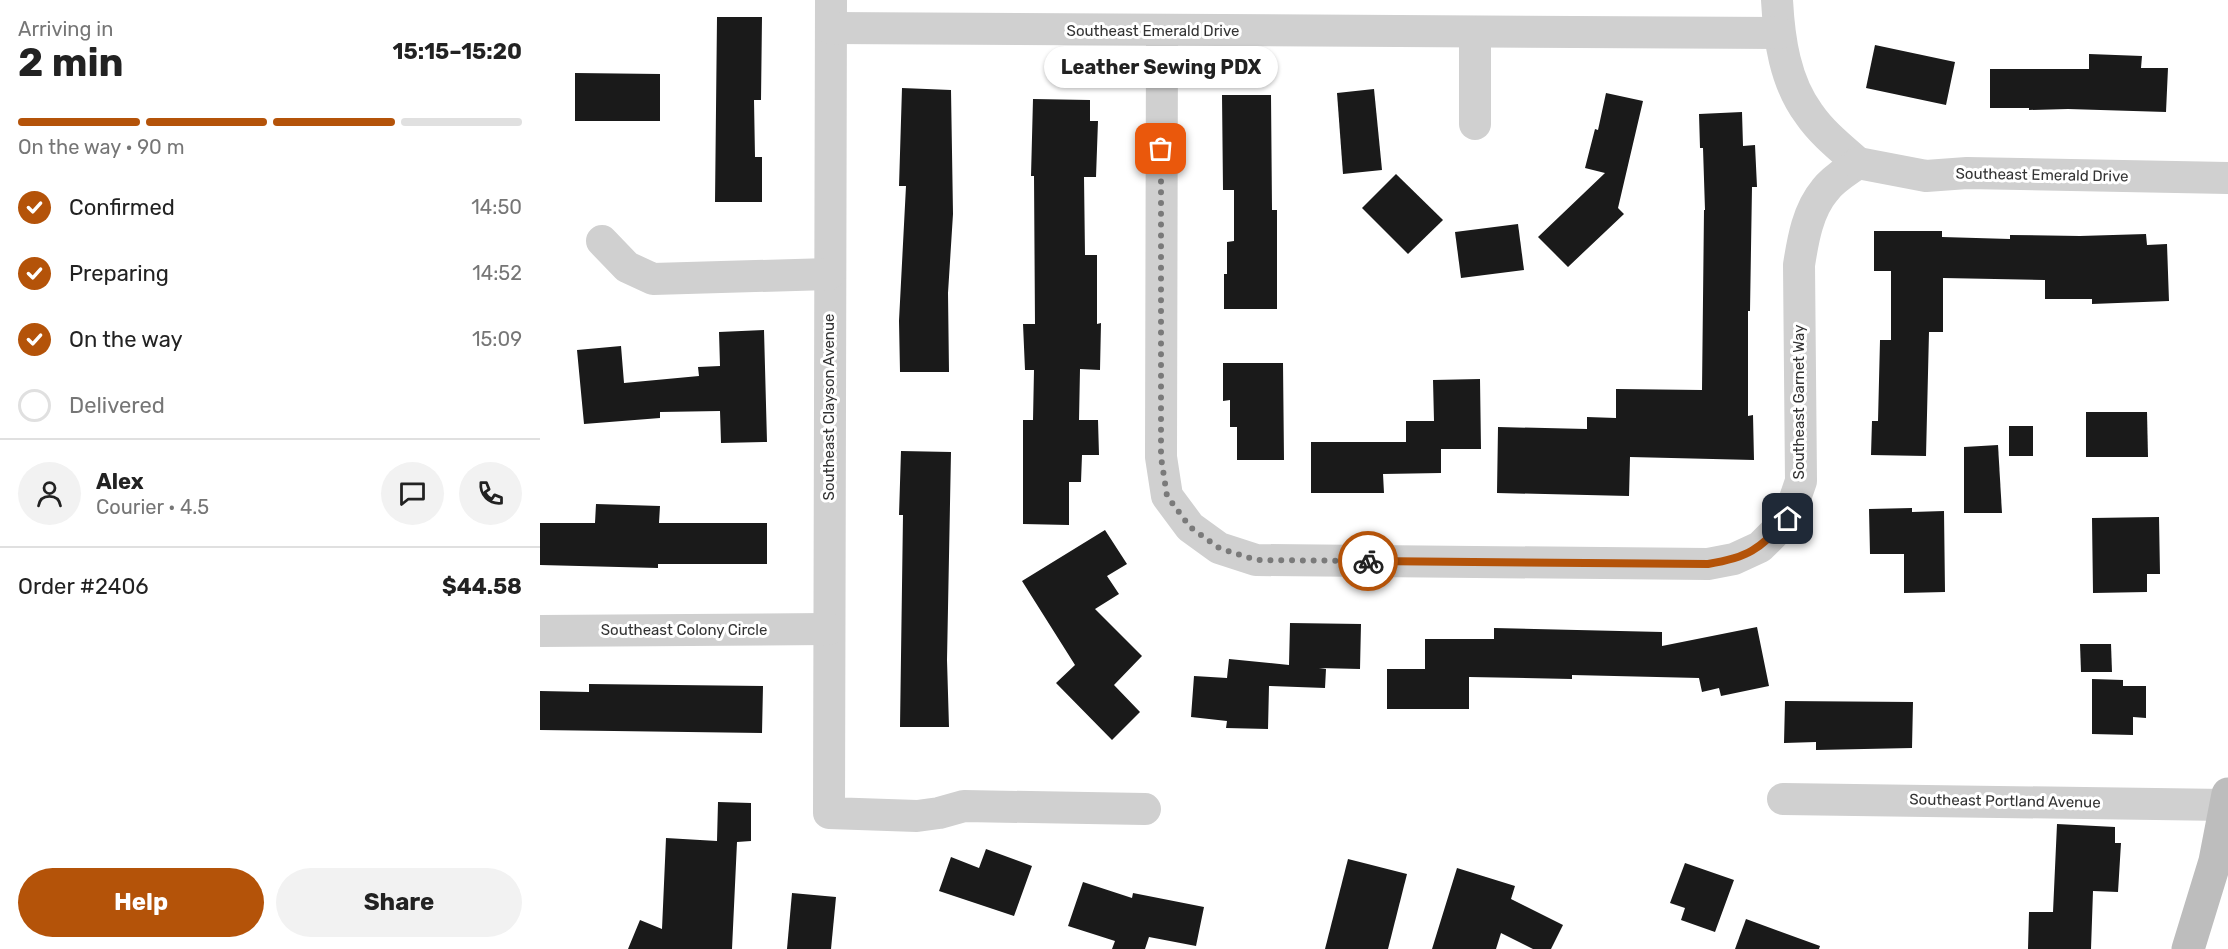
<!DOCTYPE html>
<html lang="en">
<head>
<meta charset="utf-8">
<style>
	:root { --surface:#fff; --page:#f2f2f2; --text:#222; --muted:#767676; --line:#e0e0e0; --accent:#b45309 }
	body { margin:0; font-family:Rubik,sans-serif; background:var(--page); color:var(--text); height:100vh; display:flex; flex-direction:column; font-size:22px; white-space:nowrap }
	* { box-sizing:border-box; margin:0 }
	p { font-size:20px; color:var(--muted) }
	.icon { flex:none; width:33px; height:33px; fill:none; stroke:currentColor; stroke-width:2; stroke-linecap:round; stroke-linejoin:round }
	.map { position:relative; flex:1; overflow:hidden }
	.side { display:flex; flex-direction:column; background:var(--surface); width:540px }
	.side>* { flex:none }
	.pin { position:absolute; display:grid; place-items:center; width:51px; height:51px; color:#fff; margin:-26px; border-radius:12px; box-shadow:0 3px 9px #0006 }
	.courier { position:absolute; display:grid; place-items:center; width:60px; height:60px; margin:-30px; border:4px solid #b45309; border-radius:50%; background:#fff; color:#222; box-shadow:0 2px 8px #0007 }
	.bubble { position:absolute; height:42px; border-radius:21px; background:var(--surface); box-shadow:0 2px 4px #0004; font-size:20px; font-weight:700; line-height:42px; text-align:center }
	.head em { font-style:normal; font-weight:700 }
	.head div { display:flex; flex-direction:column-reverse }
	.head { display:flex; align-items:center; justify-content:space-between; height:102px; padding:0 18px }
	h1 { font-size:39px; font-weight:700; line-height:45px }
	.bar { display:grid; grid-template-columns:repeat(4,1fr); gap:9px 6px; align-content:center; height:72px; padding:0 18px }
	.bar i { height:8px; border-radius:4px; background:var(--line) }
	.bar .selected { background:var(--accent) }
	.bar p { grid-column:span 4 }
	.line { display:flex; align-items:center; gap:15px; padding:0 18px; border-top:2px solid var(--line) }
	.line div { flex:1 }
	.round { display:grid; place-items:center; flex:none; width:63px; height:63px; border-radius:32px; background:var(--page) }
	ol { padding:0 18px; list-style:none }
	li { display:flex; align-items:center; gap:18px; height:66px }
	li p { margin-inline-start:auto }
	li .icon { padding:6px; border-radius:50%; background:var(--accent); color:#fff; stroke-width:4 }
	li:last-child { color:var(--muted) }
	li i { width:33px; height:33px; border:3px solid var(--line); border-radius:50% }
	.action { display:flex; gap:12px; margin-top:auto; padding:12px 18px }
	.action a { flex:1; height:69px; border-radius:36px; background:var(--accent); color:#fff; font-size:24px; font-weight:700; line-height:69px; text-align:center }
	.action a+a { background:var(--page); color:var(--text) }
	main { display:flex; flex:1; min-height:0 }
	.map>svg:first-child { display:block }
	.building { fill:#1a1a1a }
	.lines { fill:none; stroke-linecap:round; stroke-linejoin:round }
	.street { stroke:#d0d0d0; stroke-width:32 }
	.secondary { stroke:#bdbdbd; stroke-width:33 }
	.done { stroke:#7a7a7a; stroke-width:6; stroke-dasharray:0 10.8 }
	.route { stroke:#b45309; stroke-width:8 }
	.labels { text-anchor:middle; stroke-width:6; stroke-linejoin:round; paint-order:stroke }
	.street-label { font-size:15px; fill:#333; stroke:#fff }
</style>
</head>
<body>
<main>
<section class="side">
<div class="head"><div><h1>2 min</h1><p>Arriving in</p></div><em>15:15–15:20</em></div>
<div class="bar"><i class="selected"></i><i class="selected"></i><i class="selected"></i><i></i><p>On the way · 90 m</p></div>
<ol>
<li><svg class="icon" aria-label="check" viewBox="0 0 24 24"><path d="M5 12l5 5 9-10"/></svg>Confirmed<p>14:50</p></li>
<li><svg class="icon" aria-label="check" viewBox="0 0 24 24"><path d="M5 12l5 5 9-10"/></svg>Preparing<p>14:52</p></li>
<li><svg class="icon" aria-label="check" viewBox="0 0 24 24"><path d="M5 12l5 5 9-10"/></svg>On the way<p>15:09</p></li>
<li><i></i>Delivered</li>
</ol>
<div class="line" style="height:108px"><a class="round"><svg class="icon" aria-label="person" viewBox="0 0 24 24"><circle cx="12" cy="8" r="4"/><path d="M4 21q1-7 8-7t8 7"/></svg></a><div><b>Alex</b><p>Courier · 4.5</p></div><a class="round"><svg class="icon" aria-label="chat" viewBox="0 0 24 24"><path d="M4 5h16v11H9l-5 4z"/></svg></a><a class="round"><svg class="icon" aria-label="phone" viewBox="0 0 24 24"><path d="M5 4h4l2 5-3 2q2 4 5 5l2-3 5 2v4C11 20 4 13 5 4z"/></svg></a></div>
<div class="line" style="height:78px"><div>Order #2406</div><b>$44.58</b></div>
<div class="action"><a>Help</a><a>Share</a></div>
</section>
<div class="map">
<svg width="1688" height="949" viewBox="0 0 1688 949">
	<rect width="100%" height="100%" fill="#fff"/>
	<g class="building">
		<path d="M 177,17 L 222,17 L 221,100 L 214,100 L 215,157 L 222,157 L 222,202 L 175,202 Z"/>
		<path d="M 1335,45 L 1415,62 L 1406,105 L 1326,88 Z"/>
		<path d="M 1549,54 L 1602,56 L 1601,68 L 1628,68 L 1626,112 L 1528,109 L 1489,110 L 1489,108 L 1450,108 L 1450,69 L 1549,69 Z"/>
		<path d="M 35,73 L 120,74 L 120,121 L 35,121 Z"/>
		<path d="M 362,88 L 411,90 L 413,214 L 408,293 L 409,372 L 360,372 L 359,321 L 366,186 L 359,186 Z"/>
		<path d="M 834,89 L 842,170 L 803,174 L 797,93 Z"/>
		<path d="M 1066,93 L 1103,101 L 1078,208 L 1084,214 L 1028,267 L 998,237 L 1065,173 L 1045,168 L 1055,129 L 1058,130 Z"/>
		<path d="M 682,95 L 731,95 L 732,210 L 737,210 L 737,309 L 684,309 L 684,274 L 687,274 L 687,242 L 694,241 L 694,190 L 683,190 Z"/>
		<path d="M 493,99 L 550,100 L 550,121 L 558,121 L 556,177 L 544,177 L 545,255 L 557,255 L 557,324 L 561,323 L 560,370 L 540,369 L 539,420 L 558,420 L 559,455 L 542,455 L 541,482 L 529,482 L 529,525 L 483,524 L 483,420 L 493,420 L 494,370 L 485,370 L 483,324 L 495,324 L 494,176 L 491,176 Z"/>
		<path d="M 1202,112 L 1203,146 L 1215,145 L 1217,187 L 1212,187 L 1210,311 L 1208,311 L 1208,416 L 1213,415 L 1214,460 L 1090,457 L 1089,496 L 957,493 L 958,427 L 1047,429 L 1047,417 L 1076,418 L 1076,389 L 1162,390 L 1164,210 L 1165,210 L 1163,148 L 1160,148 L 1159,114 Z"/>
		<path d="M 856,174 L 903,220 L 868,254 L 822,208 Z"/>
		<path d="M 978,224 L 984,270 L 921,278 L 915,232 Z"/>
		<path d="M 1334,231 L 1402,231 L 1402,237 L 1470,239 L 1470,235 L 1540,236 L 1606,234 L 1607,245 L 1627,244 L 1629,301 L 1552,304 L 1552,299 L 1505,299 L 1505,280 L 1403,278 L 1403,332 L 1389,332 L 1386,456 L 1331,455 L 1332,421 L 1338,421 L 1340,340 L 1351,340 L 1351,271 L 1334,271 Z"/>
		<path d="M 224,330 L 227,442 L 181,443 L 180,411 L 120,412 L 120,418 L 44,424 L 37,350 L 81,346 L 84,383 L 159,376 L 158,367 L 180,366 L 179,332 Z"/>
		<path d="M 683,363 L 743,363 L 744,460 L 697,460 L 697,427 L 690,427 L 690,400 L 683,401 Z"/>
		<path d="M 940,379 L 941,449 L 901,449 L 901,473 L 843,474 L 844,493 L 771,493 L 771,442 L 866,442 L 866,421 L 894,421 L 893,380 Z"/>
		<path d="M 1546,412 L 1607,412 L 1608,457 L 1546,457 Z"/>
		<rect x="1469" y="426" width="24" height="30"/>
		<path d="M 1458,445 L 1462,513 L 1424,513 L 1424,447 Z"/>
		<path d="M 361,451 L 411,452 L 407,660 L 409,727 L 360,727 L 363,515 L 359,515 Z"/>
		<path d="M 56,504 L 120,506 L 119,523 L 227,523 L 227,564 L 118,564 L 118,568 L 0,565 L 0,523 L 55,523 Z"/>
		<path d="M 1372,508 L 1372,512 L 1404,511 L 1405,592 L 1364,593 L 1364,554 L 1330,554 L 1329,509 Z"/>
		<path d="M 1619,517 L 1620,574 L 1607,574 L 1607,592 L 1553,593 L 1552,518 Z"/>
		<path d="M 565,530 L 587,564 L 567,576 L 579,594 L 555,609 L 602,656 L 574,685 L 600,712 L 572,740 L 516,683 L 535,665 L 482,581 Z"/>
		<path d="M 750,623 L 821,624 L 820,669 L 779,668 L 786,669 L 785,688 L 729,686 L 728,729 L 686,728 L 687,721 L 651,717 L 654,676 L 687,678 L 689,659 L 749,665 Z"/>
		<path d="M 1217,627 L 1229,686 L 1181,696 L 1179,688 L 1162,692 L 1159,678 L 1032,675 L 1032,679 L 929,677 L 929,709 L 847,709 L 847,669 L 885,669 L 885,639 L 954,639 L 954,628 L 1122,632 L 1122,646 Z"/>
		<path d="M 1540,644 L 1571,644 L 1572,672 L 1541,672 Z"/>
		<path d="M 1552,679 L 1583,680 L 1583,686 L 1606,686 L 1606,718 L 1593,717 L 1593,735 L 1552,734 Z"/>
		<path d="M 49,684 L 223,686 L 222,733 L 0,730 L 0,691 L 49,692 Z"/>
		<path d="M 1245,701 L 1373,702 L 1372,748 L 1276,750 L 1276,742 L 1244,743 Z"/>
		<path d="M 178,802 L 211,803 L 211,841 L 197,842 L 192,949 L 88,949 L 100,920 L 122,929 L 126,838 L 177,841 Z"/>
		<path d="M 1517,824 L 1575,827 L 1575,843 L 1581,843 L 1578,892 L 1553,891 L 1551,949 L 1488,949 L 1489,912 L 1513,912 Z"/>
		<path d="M 446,849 L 492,866 L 474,916 L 399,891 L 411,857 L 439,868 Z"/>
		<path d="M 808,859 L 867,874 L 848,949 L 785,949 Z"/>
		<path d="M 1145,863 L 1194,880 L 1175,932 L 1141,920 L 1145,908 L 1130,903 Z"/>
		<path d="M 917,868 L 975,886 L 971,899 L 1023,925 L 1011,949 L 993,949 L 961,933 L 956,949 L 892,949 Z"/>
		<path d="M 543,882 L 592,898 L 593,893 L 664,907 L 656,946 L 609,937 L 605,949 L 572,949 L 575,941 L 528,926 Z"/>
		<path d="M 252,893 L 296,897 L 291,949 L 247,949 Z"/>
		<path d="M 1206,919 L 1280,946 L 1279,949 L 1195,949 Z"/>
	</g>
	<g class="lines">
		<g class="street">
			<path d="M 291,0 L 289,813 L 377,816 L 399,813 L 424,806 L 605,809"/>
			<path d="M 1237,0 C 1239,39 1245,82 1269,114 C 1282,133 1301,148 1318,163"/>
			<path d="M 291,28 L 1239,33"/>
			<path d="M 622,31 L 621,457 L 627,496 L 650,527 L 679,548 L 716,560 L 1168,564 L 1194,559 L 1220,547 L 1248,519 L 1261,481 L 1259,265 C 1263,239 1268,210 1285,190 C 1293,179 1307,171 1318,163"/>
			<path d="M 935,124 L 935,32"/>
			<path d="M 1318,163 L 1386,176 L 1427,173 L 1688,178"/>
			<path d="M 62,241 L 87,267 L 113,279 L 289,274"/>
			<path d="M 0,631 L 288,629"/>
			<path d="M 1243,799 L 1686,805"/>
		</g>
		<path class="secondary" d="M 1648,949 L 1675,861 L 1688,794"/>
	</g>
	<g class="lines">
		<path class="done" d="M 621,149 L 621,457 L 627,496 L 650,527 L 679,548 L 716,560 L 828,561"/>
		<path class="route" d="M 828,561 L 1168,564 C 1211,557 1218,549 1248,519"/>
	</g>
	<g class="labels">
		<g class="street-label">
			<text x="613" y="36">Southeast Emerald Drive</text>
			<text transform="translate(1502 175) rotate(1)" y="5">Southeast Emerald Drive</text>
			<text transform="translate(1259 402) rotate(-90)" y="5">Southeast Garnet Way</text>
			<text transform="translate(289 407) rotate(-90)" y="5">Southeast Clayson Avenue</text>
			<text x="144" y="635">Southeast Colony Circle</text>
			<text transform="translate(1465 801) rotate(1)" y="5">Southeast Portland Avenue</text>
		</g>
	</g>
</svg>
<div class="pin" style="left:621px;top:149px;background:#ea580c"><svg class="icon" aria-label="bag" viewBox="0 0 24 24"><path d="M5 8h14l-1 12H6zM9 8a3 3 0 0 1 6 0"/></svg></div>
<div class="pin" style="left:1248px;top:519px;background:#1f2937"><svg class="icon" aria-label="home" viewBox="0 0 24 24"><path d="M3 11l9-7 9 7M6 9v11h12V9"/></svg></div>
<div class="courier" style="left:828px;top:561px"><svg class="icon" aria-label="bike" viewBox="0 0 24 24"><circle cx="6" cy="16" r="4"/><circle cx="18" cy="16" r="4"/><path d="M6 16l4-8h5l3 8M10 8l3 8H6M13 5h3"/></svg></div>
<div class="bubble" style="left:504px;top:46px;width:234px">Leather Sewing PDX</div>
</div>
</main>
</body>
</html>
